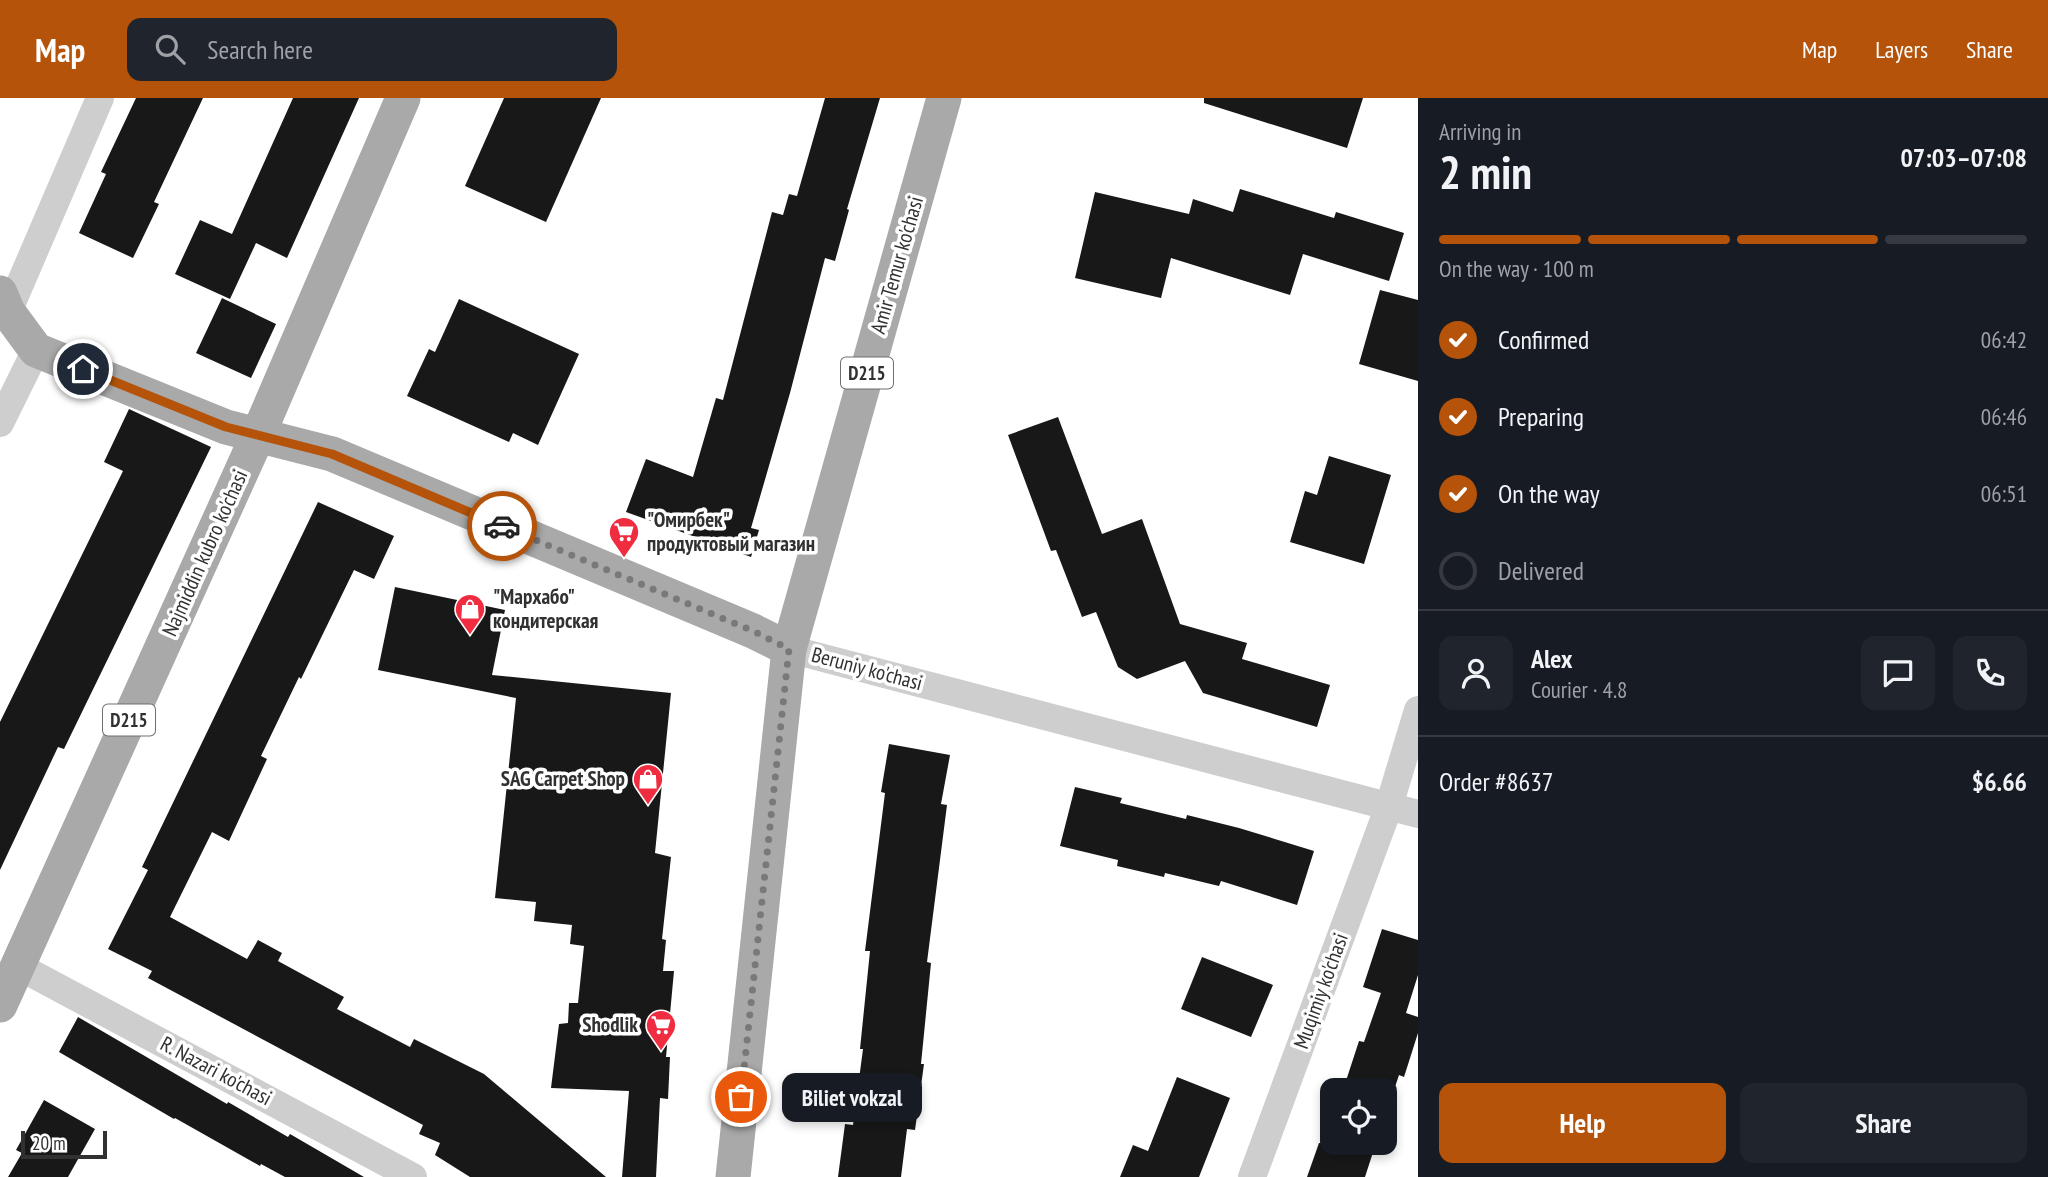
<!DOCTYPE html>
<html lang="en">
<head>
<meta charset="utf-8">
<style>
	:root { --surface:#171b24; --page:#20242c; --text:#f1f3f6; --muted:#9ea1a6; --line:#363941; --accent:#b45309 }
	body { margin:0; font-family:"PT Sans Narrow",sans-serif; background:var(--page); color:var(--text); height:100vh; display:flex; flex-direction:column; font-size:26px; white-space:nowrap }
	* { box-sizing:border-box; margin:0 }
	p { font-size:23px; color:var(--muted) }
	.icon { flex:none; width:38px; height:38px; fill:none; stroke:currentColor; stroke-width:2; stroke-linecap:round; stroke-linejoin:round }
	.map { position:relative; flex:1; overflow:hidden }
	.panel { display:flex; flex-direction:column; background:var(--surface); width:630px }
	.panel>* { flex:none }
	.buttons { position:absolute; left:1320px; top:980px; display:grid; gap:14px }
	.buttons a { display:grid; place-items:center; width:77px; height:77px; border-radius:14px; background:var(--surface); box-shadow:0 4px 10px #0003; font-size:35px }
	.scale { position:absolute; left:21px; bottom:18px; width:86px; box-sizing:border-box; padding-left:7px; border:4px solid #313131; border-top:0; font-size:19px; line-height:24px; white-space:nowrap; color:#313131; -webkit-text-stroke:5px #fff; paint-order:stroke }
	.pin { position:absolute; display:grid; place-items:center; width:60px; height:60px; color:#fff; margin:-30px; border:4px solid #fff; border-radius:50%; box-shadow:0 2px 7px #0007 }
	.courier { position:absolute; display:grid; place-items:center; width:70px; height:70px; margin:-35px; border:5px solid #b45309; border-radius:50%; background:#fff; color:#222; box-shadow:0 2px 9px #0007 }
	.bubble { position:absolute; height:49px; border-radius:14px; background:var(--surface); box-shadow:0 4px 10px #0003; font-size:23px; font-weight:700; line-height:49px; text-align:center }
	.head em { font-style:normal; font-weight:700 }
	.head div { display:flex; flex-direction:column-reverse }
	.head { display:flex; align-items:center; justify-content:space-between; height:119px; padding:0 21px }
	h1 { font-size:46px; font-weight:700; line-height:52px }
	.bar { display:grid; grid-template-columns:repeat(4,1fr); gap:10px 7px; align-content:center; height:84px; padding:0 21px }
	.bar i { height:9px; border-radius:5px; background:var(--line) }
	.bar .active { background:var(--accent) }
	.bar p { grid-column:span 4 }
	.line { display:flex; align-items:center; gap:18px; padding:0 21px; border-top:2px solid var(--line) }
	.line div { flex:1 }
	.round { display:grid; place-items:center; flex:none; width:74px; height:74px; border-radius:14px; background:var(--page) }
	ol { padding:0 21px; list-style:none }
	li { display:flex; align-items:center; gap:21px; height:77px }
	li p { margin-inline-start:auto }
	li .icon { padding:7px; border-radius:50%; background:var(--accent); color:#fff; stroke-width:4 }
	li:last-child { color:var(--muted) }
	li i { width:38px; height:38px; border:4px solid var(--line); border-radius:50% }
	.primary-button { display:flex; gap:14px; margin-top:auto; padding:14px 21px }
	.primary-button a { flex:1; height:80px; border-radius:14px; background:var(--accent); color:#fff; font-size:28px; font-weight:700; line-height:80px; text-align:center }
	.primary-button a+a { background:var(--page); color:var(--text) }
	header { display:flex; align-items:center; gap:42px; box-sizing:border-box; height:98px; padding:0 35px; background:var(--accent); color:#fff }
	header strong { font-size:33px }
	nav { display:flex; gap:38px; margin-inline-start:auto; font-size:24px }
	.search { width:490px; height:63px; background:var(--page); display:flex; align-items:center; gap:18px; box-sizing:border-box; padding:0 24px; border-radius:14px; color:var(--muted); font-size:26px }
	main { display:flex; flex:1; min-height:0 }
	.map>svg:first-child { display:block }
	.building { fill:#181818 }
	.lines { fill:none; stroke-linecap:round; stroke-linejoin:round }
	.minor { stroke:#cecece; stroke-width:28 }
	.major { stroke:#a9a9a9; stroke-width:35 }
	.done { stroke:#797979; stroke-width:7; stroke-dasharray:0 12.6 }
	.route { stroke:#b45309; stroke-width:9 }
	.labels { text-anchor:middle; stroke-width:7; stroke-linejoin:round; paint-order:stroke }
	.shield { fill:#fff; stroke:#6f6f6f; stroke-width:2 }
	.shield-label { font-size:19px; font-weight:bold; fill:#313131 }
	.street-label { font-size:21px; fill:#313131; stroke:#fff }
	.poi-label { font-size:21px; font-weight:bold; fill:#313131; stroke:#fff; text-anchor:start }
</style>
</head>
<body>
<header>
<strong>Map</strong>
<div class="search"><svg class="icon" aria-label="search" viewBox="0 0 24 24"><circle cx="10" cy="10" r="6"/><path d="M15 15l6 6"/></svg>Search here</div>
<nav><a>Map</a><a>Layers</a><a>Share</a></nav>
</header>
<main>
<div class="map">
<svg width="1418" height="1079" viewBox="0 0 1418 1079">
	<rect width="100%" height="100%" fill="#fff"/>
	<g class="building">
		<path d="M 136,0 L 203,0 L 154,104 L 159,106 L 133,160 L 79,135 L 106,76 L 101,74 Z"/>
		<path d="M 293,0 L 359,0 L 287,160 L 256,145 L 230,201 L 175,176 L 200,122 L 232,136 Z"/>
		<path d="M 504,0 L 601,0 L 546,124 L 465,88 Z"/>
		<path d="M 825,0 L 880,0 L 847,111 L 849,112 L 835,163 L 825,160 L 790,295 L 751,430 L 759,432 L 751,459 L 626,414 L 646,361 L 693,379 L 716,300 L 723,302 L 772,114 L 783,117 L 789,96 L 797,98 Z"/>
		<path d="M 1204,0 L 1363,0 L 1347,50 L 1204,5 Z"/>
		<path d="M 1240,91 L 1334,120 L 1336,114 L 1404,135 L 1389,183 L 1303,156 L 1290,197 L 1171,160 L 1161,200 L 1075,180 L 1095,94 L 1189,116 L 1193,101 L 1233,114 Z"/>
		<path d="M 1380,192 L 1418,202 L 1418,283 L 1359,266 Z"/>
		<path d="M 222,200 L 276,226 L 251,280 L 196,255 Z"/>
		<path d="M 459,201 L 579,256 L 538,347 L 513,335 L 509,344 L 407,298 L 429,251 L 435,254 Z"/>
		<path d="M 129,311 L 211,349 L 64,651 L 58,649 L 0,772 L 0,624 L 123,373 L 104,364 Z"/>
		<path d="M 1058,319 L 1102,436 L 1142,421 L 1180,526 L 1247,545 L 1242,561 L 1330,587 L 1317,629 L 1203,595 L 1185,563 L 1137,581 L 1118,569 L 1096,514 L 1082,519 L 1056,452 L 1051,453 L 1008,337 Z"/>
		<path d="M 1329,358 L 1391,377 L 1364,466 L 1290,444 L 1305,393 L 1317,397 Z"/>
		<path d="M 318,404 L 394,438 L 374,481 L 354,472 L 301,581 L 299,579 L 261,658 L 267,661 L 229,743 L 212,734 L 170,819 L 247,861 L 258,842 L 282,855 L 278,863 L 344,899 L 337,911 L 410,949 L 414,941 L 484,976 L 606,1079 L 470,1079 L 435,1057 L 440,1045 L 419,1036 L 423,1027 L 148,880 L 152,873 L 108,851 L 148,772 L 142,769 Z"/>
		<path d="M 395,489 L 505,512 L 492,577 L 671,595 L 655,755 L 671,759 L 662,841 L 666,842 L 663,873 L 674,873 L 666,959 L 670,959 L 668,1001 L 660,1000 L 656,1079 L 622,1079 L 629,993 L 551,990 L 559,926 L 568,925 L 569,905 L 578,905 L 584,848 L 570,846 L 572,827 L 534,823 L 536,804 L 495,800 L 516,600 L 378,572 Z"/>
		<path d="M 889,646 L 950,657 L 941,706 L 947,707 L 927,864 L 931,865 L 921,966 L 924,966 L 915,1032 L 907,1031 L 901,1079 L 838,1079 L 845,1026 L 853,1027 L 863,951 L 860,951 L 870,853 L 865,853 L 885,695 L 881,694 Z"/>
		<path d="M 1075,689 L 1122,700 L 1120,705 L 1186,721 L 1187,717 L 1239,730 L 1314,753 L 1297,807 L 1221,783 L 1219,788 L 1165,775 L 1164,779 L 1117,768 L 1118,762 L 1060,748 Z"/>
		<path d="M 1382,831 L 1418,842 L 1418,877 L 1406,915 L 1418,919 L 1418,935 L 1404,979 L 1399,977 L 1394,992 L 1343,992 L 1359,943 L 1364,944 L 1381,895 L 1363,889 Z"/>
		<path d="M 1202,859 L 1273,887 L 1251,939 L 1181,911 Z"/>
		<path d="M 78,919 L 227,1006 L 228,1004 L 288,1039 L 290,1036 L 364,1079 L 285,1079 L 261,1066 L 260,1068 L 175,1020 L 174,1021 L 59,954 Z"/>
		<path d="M 1177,979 L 1230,1000 L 1199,1079 L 1120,1079 L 1133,1047 L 1148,1053 Z"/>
		<path d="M 44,1002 L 95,1031 L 68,1079 L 8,1079 L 22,1055 L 16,1052 Z"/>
		<path d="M 1319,1045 L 1376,1045 L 1365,1079 L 1307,1079 Z"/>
	</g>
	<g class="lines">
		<g class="minor">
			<path d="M 8,214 L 100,0"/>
			<path d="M 0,325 L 36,252"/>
			<path d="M 789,551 L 1418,716"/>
			<path d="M 18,868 L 413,1079"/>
			<path d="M 1252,1079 L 1389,708 L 1418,612"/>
		</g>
		<g class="major">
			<path d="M 0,195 L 8,214 L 36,252 L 226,329 L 332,356 L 753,533 L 789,551"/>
			<path d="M 0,907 L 258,337 L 403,0"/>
			<path d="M 733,1079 L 789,551 L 944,0"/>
		</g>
	</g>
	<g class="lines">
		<path class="done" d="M 502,428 L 753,533 L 789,551 L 741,999"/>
		<path class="route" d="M 83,271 L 226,329 L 332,356 L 502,428"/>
	</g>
	<defs>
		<g id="supermarket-pin" transform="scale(1.575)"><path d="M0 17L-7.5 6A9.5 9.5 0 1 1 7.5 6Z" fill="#f02c40" stroke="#fff"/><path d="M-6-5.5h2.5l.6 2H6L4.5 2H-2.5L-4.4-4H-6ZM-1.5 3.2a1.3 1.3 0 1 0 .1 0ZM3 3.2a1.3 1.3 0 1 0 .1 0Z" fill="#fff"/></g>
		<g id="shop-pin" transform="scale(1.575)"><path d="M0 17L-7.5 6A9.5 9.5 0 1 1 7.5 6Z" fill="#f02c40" stroke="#fff"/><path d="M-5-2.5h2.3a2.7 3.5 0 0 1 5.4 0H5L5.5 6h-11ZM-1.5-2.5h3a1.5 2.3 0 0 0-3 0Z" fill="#fff"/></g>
	</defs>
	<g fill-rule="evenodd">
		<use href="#supermarket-pin" x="624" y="434"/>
		<use href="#shop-pin" x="470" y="511"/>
		<use href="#shop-pin" x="648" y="681"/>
		<use href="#supermarket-pin" x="661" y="927"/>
	</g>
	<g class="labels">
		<g class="shield">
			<rect x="841" y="259.5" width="52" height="31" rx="5"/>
			<rect x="103" y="606.5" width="52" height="31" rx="5"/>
		</g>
		<g class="shield-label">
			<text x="867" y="282">D215</text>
			<text x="129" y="629">D215</text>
		</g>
		<g class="street-label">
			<text transform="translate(897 167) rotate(-74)" y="7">Amir Temur ko'chasi</text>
			<text transform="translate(205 455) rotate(-66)" y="7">Najmiddin kubro ko'chasi</text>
			<text transform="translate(867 571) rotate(15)" y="7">Beruniy ko'chasi</text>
			<text transform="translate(1321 893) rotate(-70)" y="7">Muqimiy ko'chasi</text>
			<text transform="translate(216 973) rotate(28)" y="7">R. Nazari ko'chasi</text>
		</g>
		<g class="poi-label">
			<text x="647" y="429">"Омирбек"<tspan x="647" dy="24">продуктовый магазин</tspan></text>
			<text x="493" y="506">"Мархабо"<tspan x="493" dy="24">кондитерская</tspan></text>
			<text x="625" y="688" text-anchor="end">SAG Carpet Shop</text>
			<text x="638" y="934" text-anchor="end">Shodlik</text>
		</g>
	</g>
</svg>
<div class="buttons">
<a><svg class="icon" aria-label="locate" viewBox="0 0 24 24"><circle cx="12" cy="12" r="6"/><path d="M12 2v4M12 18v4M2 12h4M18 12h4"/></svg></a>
</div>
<div class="scale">20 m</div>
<div class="pin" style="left:741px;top:999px;background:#ea580c"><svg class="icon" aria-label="bag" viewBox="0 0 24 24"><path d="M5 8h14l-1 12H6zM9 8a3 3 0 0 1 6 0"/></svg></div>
<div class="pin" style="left:83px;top:271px;background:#1f2937"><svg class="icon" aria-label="home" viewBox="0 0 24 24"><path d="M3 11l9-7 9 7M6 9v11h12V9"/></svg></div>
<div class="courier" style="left:502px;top:428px"><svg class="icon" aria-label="car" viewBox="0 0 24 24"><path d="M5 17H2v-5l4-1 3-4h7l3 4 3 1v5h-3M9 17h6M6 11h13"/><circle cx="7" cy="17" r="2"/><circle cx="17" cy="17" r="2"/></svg></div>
<div class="bubble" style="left:782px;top:975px;width:140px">Biliet vokzal</div>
</div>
<section class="panel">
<div class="head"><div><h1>2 min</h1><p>Arriving in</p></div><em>07:03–07:08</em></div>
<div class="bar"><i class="active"></i><i class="active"></i><i class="active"></i><i></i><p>On the way · 100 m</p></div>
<ol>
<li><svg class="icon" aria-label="check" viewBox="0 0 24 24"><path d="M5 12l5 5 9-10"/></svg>Confirmed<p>06:42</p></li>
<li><svg class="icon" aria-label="check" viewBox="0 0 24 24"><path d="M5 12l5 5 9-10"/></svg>Preparing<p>06:46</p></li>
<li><svg class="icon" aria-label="check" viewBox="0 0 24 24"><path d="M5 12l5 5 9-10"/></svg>On the way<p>06:51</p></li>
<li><i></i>Delivered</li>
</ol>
<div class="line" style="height:126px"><a class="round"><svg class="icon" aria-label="person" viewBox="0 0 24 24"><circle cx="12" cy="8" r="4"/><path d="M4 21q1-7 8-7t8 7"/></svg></a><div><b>Alex</b><p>Courier · 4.8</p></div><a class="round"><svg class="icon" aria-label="chat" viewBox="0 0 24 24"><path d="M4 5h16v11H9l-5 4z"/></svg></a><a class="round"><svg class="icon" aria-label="phone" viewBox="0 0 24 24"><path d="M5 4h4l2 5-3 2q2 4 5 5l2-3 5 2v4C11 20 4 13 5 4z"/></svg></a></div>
<div class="line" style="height:91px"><div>Order #8637</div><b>$6.66</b></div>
<div class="primary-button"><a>Help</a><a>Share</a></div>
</section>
</main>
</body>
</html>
